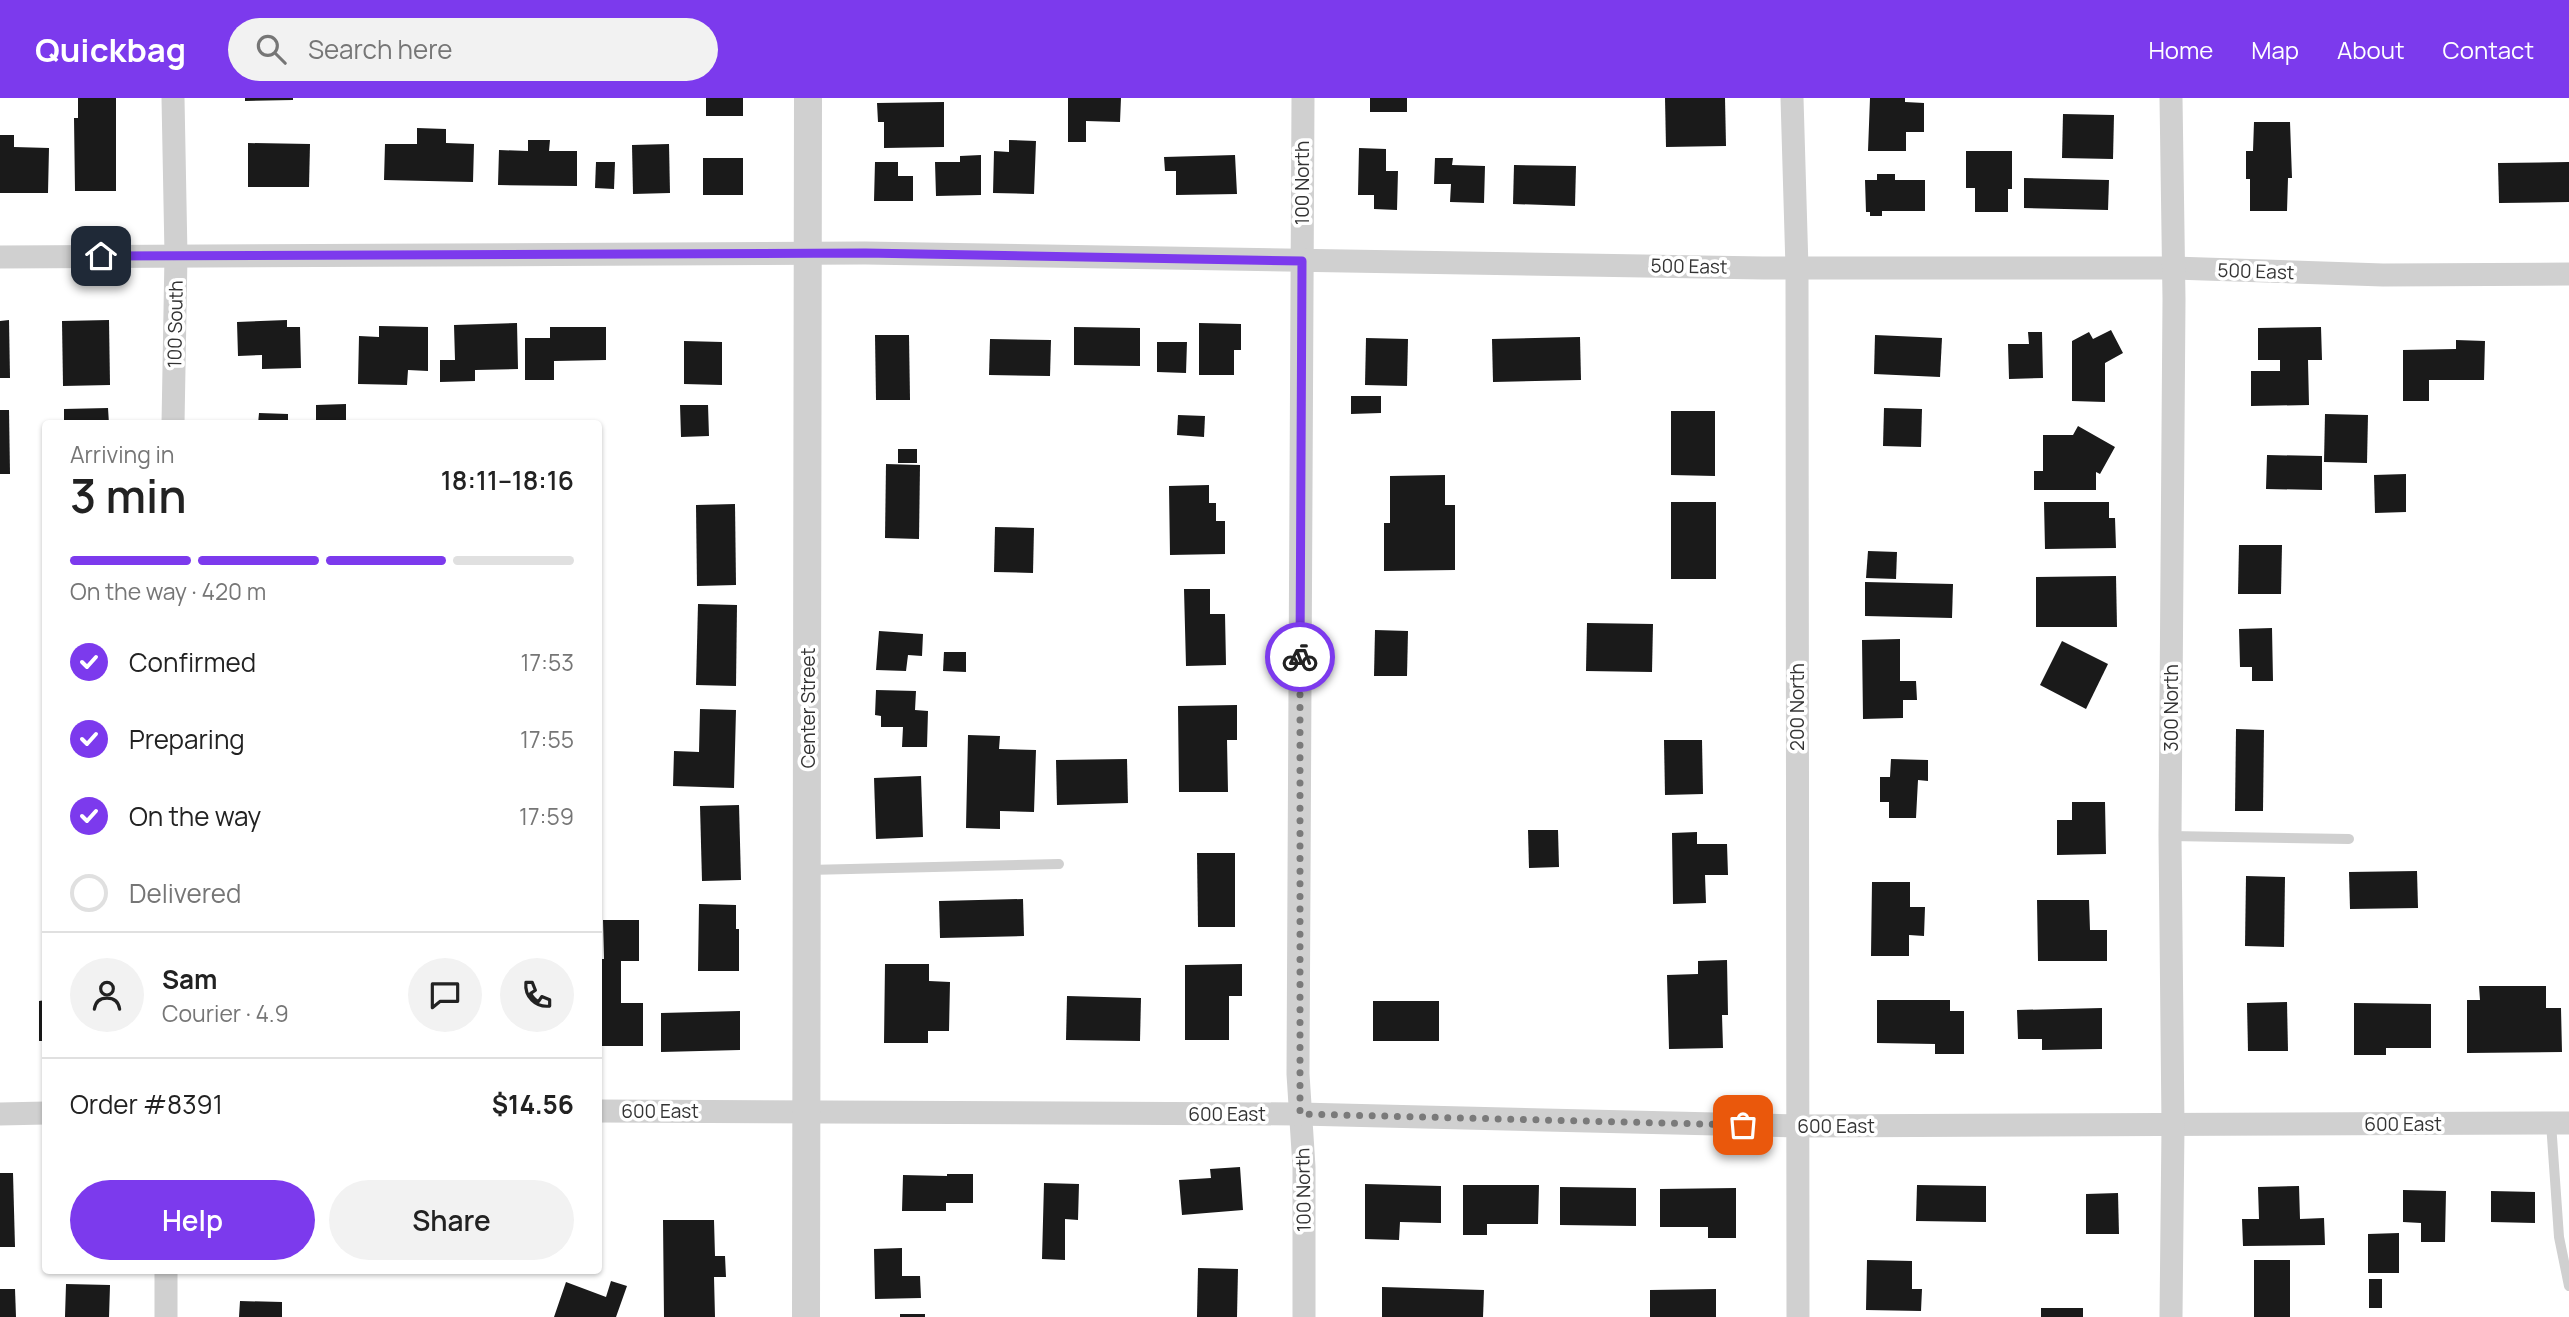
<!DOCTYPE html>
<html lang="en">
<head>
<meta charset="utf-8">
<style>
	:root { --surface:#fff; --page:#f2f2f2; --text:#222; --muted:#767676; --line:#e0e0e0; --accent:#7c3aed }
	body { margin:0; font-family:Manrope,sans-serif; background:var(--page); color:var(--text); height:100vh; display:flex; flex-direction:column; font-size:26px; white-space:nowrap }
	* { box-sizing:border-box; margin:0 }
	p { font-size:23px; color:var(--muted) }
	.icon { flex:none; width:38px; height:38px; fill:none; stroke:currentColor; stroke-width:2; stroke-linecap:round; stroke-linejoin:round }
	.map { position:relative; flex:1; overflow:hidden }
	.side { position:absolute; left:42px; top:322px; width:560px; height:854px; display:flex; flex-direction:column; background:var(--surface); border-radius:7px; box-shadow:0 2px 5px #0004 }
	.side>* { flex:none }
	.pin { position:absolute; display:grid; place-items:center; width:60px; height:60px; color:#fff; margin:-30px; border-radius:14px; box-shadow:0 4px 10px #0006 }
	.courier { position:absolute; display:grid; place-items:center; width:70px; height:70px; margin:-35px; border:5px solid #7c3aed; border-radius:50%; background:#fff; color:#222; box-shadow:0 2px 9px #0007 }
	.summary em { font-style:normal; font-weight:600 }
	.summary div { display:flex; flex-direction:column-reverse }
	.summary { display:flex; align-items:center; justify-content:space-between; height:119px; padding:0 28px }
	h1 { font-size:46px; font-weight:600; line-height:52px }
	.bar { display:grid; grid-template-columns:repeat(4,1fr); gap:10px 7px; align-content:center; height:84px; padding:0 28px }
	.bar i { height:9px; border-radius:5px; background:var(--line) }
	.bar .selected { background:var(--accent) }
	.bar p { grid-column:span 4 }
	.line { display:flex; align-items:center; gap:18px; padding:0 28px; border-top:2px solid var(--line) }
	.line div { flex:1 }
	.round { display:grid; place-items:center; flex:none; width:74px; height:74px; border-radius:37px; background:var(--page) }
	ol { padding:0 28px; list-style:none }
	li { display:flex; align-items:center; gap:21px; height:77px }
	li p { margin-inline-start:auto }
	li .icon { padding:7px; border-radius:50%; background:var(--accent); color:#fff; stroke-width:4 }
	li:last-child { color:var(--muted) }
	li i { width:38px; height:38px; border:4px solid var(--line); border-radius:50% }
	.cta { display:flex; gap:14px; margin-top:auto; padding:14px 28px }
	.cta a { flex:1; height:80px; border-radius:42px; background:var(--accent); color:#fff; font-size:28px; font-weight:600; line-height:80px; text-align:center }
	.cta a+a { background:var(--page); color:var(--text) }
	header { display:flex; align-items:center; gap:42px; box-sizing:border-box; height:98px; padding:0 35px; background:var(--accent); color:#fff }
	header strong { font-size:33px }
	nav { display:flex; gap:38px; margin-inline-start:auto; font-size:24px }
	.search { width:490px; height:63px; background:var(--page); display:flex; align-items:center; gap:18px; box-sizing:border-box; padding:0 24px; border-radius:38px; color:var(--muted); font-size:26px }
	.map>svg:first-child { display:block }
	.building { fill:#1a1a1a }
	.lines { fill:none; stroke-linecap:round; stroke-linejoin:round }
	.service { stroke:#d0d0d0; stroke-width:10 }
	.minor { stroke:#d0d0d0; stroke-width:23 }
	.tertiary { stroke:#d0d0d0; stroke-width:28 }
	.done { stroke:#7a7a7a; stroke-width:7; stroke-dasharray:0 12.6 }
	.route { stroke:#7c3aed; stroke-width:9 }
	.labels { text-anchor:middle; stroke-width:7; stroke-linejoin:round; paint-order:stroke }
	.street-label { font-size:19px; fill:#333; stroke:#fff }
</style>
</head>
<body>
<header>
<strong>Quickbag</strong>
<div class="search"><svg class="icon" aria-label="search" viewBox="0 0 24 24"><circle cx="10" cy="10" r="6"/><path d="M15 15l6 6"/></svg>Search here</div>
<nav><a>Home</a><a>Map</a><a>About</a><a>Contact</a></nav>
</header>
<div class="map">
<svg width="2569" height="1219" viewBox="0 0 2569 1219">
	<rect width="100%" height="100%" fill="#fff"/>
	<g class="building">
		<path d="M 78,0 L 116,0 L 116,93 L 75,93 L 74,20 L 78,20 Z"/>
		<path d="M 245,0 L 293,0 L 293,2 L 245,3 Z"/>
		<rect x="706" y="0" width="37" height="18"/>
		<path d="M 1068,0 L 1121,0 L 1120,24 L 1086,23 L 1086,44 L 1068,44 Z"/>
		<rect x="1370" y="0" width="37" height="14"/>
		<path d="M 1665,0 L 1725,0 L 1726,48 L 1666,49 Z"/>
		<path d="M 1870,0 L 1905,0 L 1905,4 L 1924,5 L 1924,34 L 1906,34 L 1906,53 L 1868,53 Z"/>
		<path d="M 944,4 L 944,49 L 884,50 L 884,24 L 878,24 L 877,5 Z"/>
		<path d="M 2063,16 L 2114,17 L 2113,61 L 2062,60 Z"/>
		<path d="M 2254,24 L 2290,24 L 2292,80 L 2288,80 L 2287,113 L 2250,113 L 2250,81 L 2246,81 L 2246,53 L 2253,53 Z"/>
		<path d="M 417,30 L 446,31 L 446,45 L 474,46 L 473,84 L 384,82 L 385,46 L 417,46 Z"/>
		<path d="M 0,37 L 14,37 L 14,49 L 49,50 L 48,95 L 0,95 Z"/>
		<path d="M 528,42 L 550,42 L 549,53 L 577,53 L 577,88 L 498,87 L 499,52 L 528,53 Z"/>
		<path d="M 1009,42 L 1036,43 L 1034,96 L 993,95 L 994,53 L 1009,54 Z"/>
		<path d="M 248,45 L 310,46 L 309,89 L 248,89 Z"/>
		<path d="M 669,46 L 670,95 L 633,96 L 632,47 Z"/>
		<path d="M 1359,50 L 1386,51 L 1386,73 L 1398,73 L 1397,112 L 1374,111 L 1374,97 L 1358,97 Z"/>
		<path d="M 1966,53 L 2012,53 L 2012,91 L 2008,91 L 2008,114 L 1975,114 L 1975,90 L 1966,90 Z"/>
		<path d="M 981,57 L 981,97 L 936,98 L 935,64 L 960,64 L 960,58 Z"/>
		<path d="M 1235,57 L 1237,96 L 1176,97 L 1176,73 L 1165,73 L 1164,59 Z"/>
		<rect x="703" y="60" width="40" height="37"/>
		<path d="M 1435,60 L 1453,60 L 1452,67 L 1485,68 L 1484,105 L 1450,104 L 1451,86 L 1434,86 Z"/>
		<path d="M 596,64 L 615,64 L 614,91 L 595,90 Z"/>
		<path d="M 875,64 L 898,64 L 898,78 L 913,78 L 913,103 L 874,103 Z"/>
		<path d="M 2569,64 L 2569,104 L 2499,105 L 2498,65 Z"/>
		<path d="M 1514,67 L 1576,68 L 1575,108 L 1513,106 Z"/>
		<path d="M 1877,76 L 1895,76 L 1895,82 L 1925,82 L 1925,113 L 1882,113 L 1882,118 L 1870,118 L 1870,114 L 1866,114 L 1865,82 L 1877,82 Z"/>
		<path d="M 2024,80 L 2109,82 L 2108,112 L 2024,110 Z"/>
		<path d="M 9,222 L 10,280 L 0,280 L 0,223 Z"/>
		<path d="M 109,222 L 110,287 L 63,288 L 62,223 Z"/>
		<path d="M 287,222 L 287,229 L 300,229 L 301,270 L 262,271 L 262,257 L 238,258 L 237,224 Z"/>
		<path d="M 517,225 L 518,271 L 475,272 L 475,283 L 440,284 L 440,262 L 455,262 L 454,227 Z"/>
		<path d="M 1199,225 L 1241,226 L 1241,252 L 1234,252 L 1234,277 L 1199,277 Z"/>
		<path d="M 379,228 L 428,229 L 428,273 L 408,272 L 407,287 L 358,286 L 359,238 L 379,239 Z"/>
		<path d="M 550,229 L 606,229 L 606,262 L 554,263 L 554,282 L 525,282 L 525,240 L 550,240 Z"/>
		<path d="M 1074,229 L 1140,230 L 1140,268 L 1074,267 Z"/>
		<path d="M 2321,229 L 2322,262 L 2308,262 L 2309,307 L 2251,308 L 2251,273 L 2280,273 L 2280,262 L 2258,262 L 2258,230 Z"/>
		<path d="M 2111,232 L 2123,255 L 2105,265 L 2105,304 L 2072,303 L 2072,243 L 2089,234 L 2093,241 Z"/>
		<path d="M 2028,234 L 2042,234 L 2043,280 L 2009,281 L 2008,246 L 2029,246 Z"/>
		<path d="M 875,237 L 909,237 L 910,302 L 876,302 Z"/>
		<path d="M 1875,237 L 1942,240 L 1940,279 L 1874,276 Z"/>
		<path d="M 1580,239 L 1581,282 L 1493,284 L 1492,241 Z"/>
		<path d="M 1366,240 L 1408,241 L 1407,288 L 1365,287 Z"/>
		<path d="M 990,241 L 1051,242 L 1050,278 L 989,277 Z"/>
		<path d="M 2456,242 L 2485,243 L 2484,282 L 2429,282 L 2429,303 L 2403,303 L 2403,252 L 2456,251 Z"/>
		<path d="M 684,243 L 722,244 L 722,287 L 684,286 Z"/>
		<path d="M 1157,244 L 1187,244 L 1186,275 L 1157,274 Z"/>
		<path d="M 1351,298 L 1381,298 L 1381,315 L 1351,316 Z"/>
		<path d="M 346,306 L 346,326 L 316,326 L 316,307 Z"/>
		<path d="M 680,307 L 708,307 L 709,338 L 681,339 Z"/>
		<path d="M 108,310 L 109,326 L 64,326 L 64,311 Z"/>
		<path d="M 1884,310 L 1922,311 L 1921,349 L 1883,348 Z"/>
		<path d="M 0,312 L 9,312 L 10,376 L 0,376 Z"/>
		<path d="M 1671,313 L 1715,313 L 1715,378 L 1671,377 Z"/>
		<path d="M 259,315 L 288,316 L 288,326 L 258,326 Z"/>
		<path d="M 2325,316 L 2368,317 L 2367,365 L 2324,364 Z"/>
		<path d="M 1178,317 L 1205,318 L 1204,339 L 1177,337 Z"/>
		<path d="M 2078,328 L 2115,349 L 2100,376 L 2096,374 L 2096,392 L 2034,392 L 2034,373 L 2043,373 L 2043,337 L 2073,337 Z"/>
		<rect x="898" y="351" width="19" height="14"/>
		<path d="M 2267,357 L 2322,358 L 2322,392 L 2266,391 Z"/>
		<path d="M 886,366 L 920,367 L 919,441 L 885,440 Z"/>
		<path d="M 2406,376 L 2406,414 L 2375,415 L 2374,377 Z"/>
		<path d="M 1445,377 L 1445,407 L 1455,407 L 1455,472 L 1384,473 L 1384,425 L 1390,425 L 1390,378 Z"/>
		<path d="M 1209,387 L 1209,405 L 1216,405 L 1216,423 L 1225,423 L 1225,456 L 1170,457 L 1169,388 Z"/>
		<rect x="1671" y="404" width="45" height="77"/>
		<path d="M 2044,404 L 2109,404 L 2109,420 L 2115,420 L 2116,450 L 2045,451 Z"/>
		<path d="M 735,406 L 736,487 L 697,488 L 696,407 Z"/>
		<path d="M 995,429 L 1034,430 L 1033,475 L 994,474 Z"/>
		<path d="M 2239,447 L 2282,447 L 2281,496 L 2238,496 Z"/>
		<path d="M 1868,453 L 1897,454 L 1896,481 L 1866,480 Z"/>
		<path d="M 2116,478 L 2117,529 L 2036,529 L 2036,479 Z"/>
		<path d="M 1865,484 L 1953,486 L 1952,520 L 1865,518 Z"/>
		<path d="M 1184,491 L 1210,491 L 1210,516 L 1225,516 L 1226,567 L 1186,568 Z"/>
		<path d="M 698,506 L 737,507 L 736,588 L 696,587 Z"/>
		<path d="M 1587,525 L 1653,526 L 1652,574 L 1586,573 Z"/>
		<path d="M 2272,530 L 2273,583 L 2252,583 L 2252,569 L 2240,569 L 2239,531 Z"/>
		<path d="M 1375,532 L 1408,533 L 1407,578 L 1374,578 Z"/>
		<path d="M 879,533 L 923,536 L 922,558 L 908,557 L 906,573 L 876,572 Z"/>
		<path d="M 1900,541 L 1900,583 L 1916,583 L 1917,602 L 1903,602 L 1903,620 L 1863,621 L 1862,542 Z"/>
		<path d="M 2062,543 L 2108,566 L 2086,611 L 2040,587 Z"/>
		<path d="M 944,554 L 966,554 L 966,574 L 943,573 Z"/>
		<path d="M 876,592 L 916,593 L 915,612 L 928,613 L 927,649 L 902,649 L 903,629 L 881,629 L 881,618 L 875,617 Z"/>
		<path d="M 1237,607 L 1237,642 L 1227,642 L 1228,694 L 1179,694 L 1178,608 Z"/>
		<path d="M 700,611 L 736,612 L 734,690 L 673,688 L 674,653 L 699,654 Z"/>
		<path d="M 2236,631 L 2264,632 L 2263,713 L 2235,713 Z"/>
		<path d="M 968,637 L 1000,638 L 999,651 L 1036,652 L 1034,714 L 1000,713 L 1000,731 L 966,730 Z"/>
		<path d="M 1664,642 L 1702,642 L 1703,696 L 1665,697 Z"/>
		<path d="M 1127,661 L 1128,705 L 1057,707 L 1056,662 Z"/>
		<path d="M 1891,661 L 1928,662 L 1928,683 L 1918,682 L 1916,720 L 1889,720 L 1889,704 L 1880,704 L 1880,679 L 1890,679 Z"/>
		<path d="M 921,678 L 923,739 L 876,741 L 874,680 Z"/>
		<path d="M 2072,704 L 2105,704 L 2106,756 L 2057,757 L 2057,722 L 2072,722 Z"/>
		<path d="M 739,707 L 741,782 L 702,783 L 700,708 Z"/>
		<path d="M 1528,732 L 1558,732 L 1559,769 L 1529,770 Z"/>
		<path d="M 1697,734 L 1697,746 L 1727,746 L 1728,777 L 1705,777 L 1706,805 L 1673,806 L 1672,735 Z"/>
		<path d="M 1197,755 L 1235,755 L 1235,829 L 1198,829 Z"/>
		<path d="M 2417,773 L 2418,810 L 2350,811 L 2349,774 Z"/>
		<path d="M 2246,778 L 2285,779 L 2284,849 L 2245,848 Z"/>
		<path d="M 1872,784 L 1910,784 L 1910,809 L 1925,809 L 1924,838 L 1909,837 L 1909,858 L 1871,858 Z"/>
		<path d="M 1023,801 L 1024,838 L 940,840 L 939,803 Z"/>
		<path d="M 2037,802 L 2089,802 L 2090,832 L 2107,832 L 2107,863 L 2038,863 Z"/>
		<path d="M 699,806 L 736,807 L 736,831 L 739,831 L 739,873 L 698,873 Z"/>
		<path d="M 603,822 L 639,822 L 639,863 L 621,863 L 621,905 L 643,905 L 643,948 L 598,948 L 598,861 L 604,861 Z"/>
		<path d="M 1727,862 L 1728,917 L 1722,917 L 1723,950 L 1669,951 L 1667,877 L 1698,876 L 1698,863 Z"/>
		<path d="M 885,866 L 929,866 L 929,883 L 950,884 L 949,933 L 928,933 L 928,945 L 884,945 Z"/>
		<path d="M 1242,866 L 1242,898 L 1229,898 L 1229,942 L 1185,942 L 1185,867 Z"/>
		<path d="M 2479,888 L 2546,888 L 2546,910 L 2561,910 L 2562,954 L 2467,955 L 2467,902 L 2480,902 Z"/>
		<path d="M 1067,898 L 1141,900 L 1140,943 L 1066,942 Z"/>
		<path d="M 46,902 L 46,943 L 39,943 L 39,903 Z"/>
		<path d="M 1877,902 L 1950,902 L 1950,913 L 1964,913 L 1964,956 L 1935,956 L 1935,946 L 1877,945 Z"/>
		<rect x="1373" y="903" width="66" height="40"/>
		<path d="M 2287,904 L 2288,953 L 2248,953 L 2247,905 Z"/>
		<path d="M 2354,905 L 2431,906 L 2431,950 L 2386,950 L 2386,957 L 2354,957 Z"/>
		<path d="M 2102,910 L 2102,951 L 2042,952 L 2042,941 L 2018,941 L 2017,912 Z"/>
		<path d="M 740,913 L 740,952 L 661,954 L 661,915 Z"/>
		<path d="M 1240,1069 L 1243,1112 L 1182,1117 L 1179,1082 L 1211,1080 L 1210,1071 Z"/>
		<path d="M 0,1075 L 13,1075 L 15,1149 L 0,1149 Z"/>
		<path d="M 947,1076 L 973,1076 L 973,1105 L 946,1105 L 946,1113 L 902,1113 L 903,1077 L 947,1078 Z"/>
		<path d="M 1044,1085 L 1079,1086 L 1078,1122 L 1065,1121 L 1065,1162 L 1042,1161 Z"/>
		<path d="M 1365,1086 L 1441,1088 L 1441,1125 L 1400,1124 L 1399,1142 L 1365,1141 Z"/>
		<path d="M 1463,1087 L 1539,1087 L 1538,1126 L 1487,1126 L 1487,1137 L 1463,1137 Z"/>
		<path d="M 1917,1087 L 1986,1088 L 1986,1124 L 1916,1123 Z"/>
		<path d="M 2299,1088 L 2300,1121 L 2324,1120 L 2325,1147 L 2243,1148 L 2242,1121 L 2259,1121 L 2258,1089 Z"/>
		<path d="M 1560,1089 L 1636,1090 L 1636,1128 L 1560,1127 Z"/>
		<path d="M 1736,1090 L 1736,1140 L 1708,1140 L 1708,1129 L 1660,1129 L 1660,1091 Z"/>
		<path d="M 2403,1092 L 2446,1093 L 2445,1144 L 2421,1144 L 2421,1125 L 2403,1124 Z"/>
		<path d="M 2491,1093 L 2535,1094 L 2535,1125 L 2491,1124 Z"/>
		<path d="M 2118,1095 L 2119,1136 L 2086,1136 L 2086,1096 Z"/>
		<path d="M 663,1122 L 714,1122 L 715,1158 L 725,1158 L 726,1179 L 714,1179 L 715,1219 L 664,1219 Z"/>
		<path d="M 2399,1135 L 2399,1175 L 2368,1175 L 2368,1136 Z"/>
		<path d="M 902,1150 L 902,1178 L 920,1178 L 921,1200 L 875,1201 L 874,1151 Z"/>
		<path d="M 1867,1162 L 1912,1163 L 1912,1191 L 1922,1191 L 1921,1213 L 1866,1212 Z"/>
		<rect x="2254" y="1162" width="36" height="57"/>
		<path d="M 1198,1170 L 1238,1171 L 1237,1219 L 1197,1219 Z"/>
		<rect x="2369" y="1181" width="13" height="29"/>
		<path d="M 611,1183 L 627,1188 L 616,1219 L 554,1219 L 566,1184 L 606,1199 Z"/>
		<path d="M 66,1186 L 110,1187 L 109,1219 L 65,1219 Z"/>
		<path d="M 1382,1189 L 1484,1192 L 1483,1219 L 1382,1219 Z"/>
		<path d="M 0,1191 L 15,1191 L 16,1219 L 0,1219 Z"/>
		<path d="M 1716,1191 L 1716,1219 L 1650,1219 L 1650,1192 Z"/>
		<path d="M 240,1203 L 282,1204 L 282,1219 L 239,1219 Z"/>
		<rect x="2041" y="1210" width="42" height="9"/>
		<rect x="900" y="1216" width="25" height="3"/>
	</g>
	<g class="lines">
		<g class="service">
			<path d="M 2170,738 L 2349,741"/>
			<path d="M 808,772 L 1059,766"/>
			<path d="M 2551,1025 L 2559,1139 L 2569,1188"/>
		</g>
		<g class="minor">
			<path d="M 1303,0 L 1298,976 L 1304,1069 L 1304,1219"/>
			<path d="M 1792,0 L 1797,170 L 1798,1219"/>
			<path d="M 0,159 L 865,155 L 1763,170 L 2174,170 L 2383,177 L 2569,176"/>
			<path d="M 173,326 L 176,157 L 173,0"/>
			<path d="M 598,1013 L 1300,1016 L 1798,1028 L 2569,1025"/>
			<path d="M 0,1016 L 46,1015"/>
			<path d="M 166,1172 L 166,1219"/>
			<path d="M 2171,1219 L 2173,1028 L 2170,738 L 2174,201 L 2171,0"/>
		</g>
		<path class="tertiary" d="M 806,1219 L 808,0"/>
	</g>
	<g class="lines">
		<path class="done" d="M 1300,559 L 1300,1016 L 1743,1027"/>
		<path class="route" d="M 101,158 L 865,155 L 1302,163 L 1300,559"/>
	</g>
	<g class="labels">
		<g class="street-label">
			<text transform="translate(1302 85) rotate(-90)" y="7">100 North</text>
			<text transform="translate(1689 168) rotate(1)" y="7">500 East</text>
			<text transform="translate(2256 173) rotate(2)" y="7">500 East</text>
			<text transform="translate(175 226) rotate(-89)" y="7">100 South</text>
			<text transform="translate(1797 609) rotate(-90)" y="7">200 North</text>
			<text transform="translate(808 610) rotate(-90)" y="7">Center Street</text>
			<text transform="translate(2171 610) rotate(-90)" y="7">300 North</text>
			<text x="660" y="1020">600 East</text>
			<text x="1227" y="1023">600 East</text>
			<text x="2403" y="1033">600 East</text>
			<text x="1836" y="1035">600 East</text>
			<text transform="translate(1303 1092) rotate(-91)" y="7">100 North</text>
		</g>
	</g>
</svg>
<div class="pin" style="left:1743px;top:1027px;background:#ea580c"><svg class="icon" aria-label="bag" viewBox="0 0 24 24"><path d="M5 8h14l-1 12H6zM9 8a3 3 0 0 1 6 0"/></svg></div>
<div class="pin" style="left:101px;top:158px;background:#1f2937"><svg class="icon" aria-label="home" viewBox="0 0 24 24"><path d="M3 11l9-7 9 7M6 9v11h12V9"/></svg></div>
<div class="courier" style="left:1300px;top:559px"><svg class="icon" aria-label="bike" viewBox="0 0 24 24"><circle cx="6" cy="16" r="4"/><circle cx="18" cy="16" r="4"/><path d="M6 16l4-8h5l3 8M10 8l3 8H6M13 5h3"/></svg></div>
<section class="side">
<div class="summary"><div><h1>3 min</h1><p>Arriving in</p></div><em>18:11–18:16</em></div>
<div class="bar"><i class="selected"></i><i class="selected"></i><i class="selected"></i><i></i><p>On the way · 420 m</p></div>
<ol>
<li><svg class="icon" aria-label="check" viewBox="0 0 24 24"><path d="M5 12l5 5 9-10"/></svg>Confirmed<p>17:53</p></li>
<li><svg class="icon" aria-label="check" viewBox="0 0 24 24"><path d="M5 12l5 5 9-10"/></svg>Preparing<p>17:55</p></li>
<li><svg class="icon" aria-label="check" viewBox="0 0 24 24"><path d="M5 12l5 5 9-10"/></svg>On the way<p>17:59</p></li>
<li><i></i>Delivered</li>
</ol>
<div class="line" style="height:126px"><a class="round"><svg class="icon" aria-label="person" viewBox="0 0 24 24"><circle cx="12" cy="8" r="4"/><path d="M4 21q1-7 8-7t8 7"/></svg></a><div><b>Sam</b><p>Courier · 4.9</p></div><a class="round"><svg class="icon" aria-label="chat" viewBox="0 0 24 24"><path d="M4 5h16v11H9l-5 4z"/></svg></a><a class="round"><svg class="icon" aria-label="phone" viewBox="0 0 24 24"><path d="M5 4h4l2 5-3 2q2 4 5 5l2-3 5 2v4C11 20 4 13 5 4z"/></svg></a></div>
<div class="line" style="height:91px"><div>Order #8391</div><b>$14.56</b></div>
<div class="cta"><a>Help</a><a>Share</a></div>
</section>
</div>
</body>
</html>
